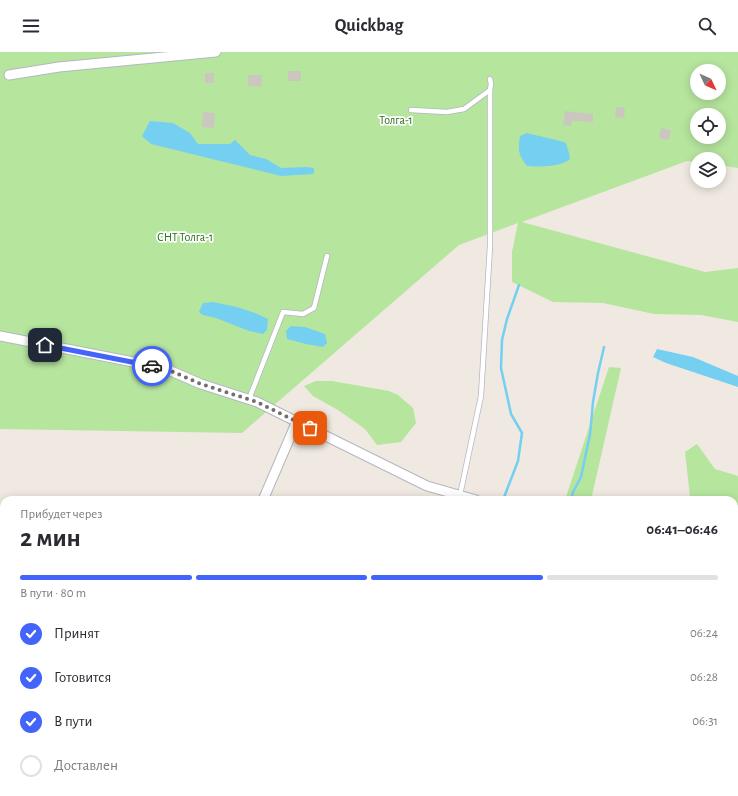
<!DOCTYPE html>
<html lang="ru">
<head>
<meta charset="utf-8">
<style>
	:root { --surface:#fff; --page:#f7f7f7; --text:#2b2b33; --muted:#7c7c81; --line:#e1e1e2; --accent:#4264fb }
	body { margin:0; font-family:"Alegreya Sans",sans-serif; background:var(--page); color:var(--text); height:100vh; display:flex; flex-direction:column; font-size:15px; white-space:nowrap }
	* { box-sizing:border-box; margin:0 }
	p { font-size:13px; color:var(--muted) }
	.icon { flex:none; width:22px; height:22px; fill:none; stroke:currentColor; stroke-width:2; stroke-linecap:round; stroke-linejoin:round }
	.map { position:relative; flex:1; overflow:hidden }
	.panel { position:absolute; left:0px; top:444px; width:738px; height:300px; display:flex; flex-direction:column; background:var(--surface); border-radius:12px 12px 0 0; box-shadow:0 2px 10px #0003 }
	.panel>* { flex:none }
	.needle { width:26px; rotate:134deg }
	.controls { position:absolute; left:690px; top:12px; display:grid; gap:8px }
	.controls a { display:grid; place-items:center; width:36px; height:36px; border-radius:50%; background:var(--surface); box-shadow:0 2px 10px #0003; font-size:20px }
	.pin { position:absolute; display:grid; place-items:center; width:34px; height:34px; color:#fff; margin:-17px; border-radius:8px; box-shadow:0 2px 6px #0006 }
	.courier { position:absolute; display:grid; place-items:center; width:40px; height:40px; margin:-20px; border:3px solid #4264fb; border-radius:50%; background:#fff; color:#222; box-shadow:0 1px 5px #0007 }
	.headline em { font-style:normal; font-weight:700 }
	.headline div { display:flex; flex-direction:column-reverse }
	.headline { display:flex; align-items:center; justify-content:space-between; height:68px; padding:0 20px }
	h1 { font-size:26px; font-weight:700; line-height:30px }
	.bar { display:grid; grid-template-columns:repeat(4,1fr); gap:6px 4px; align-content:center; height:48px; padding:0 20px }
	.bar i { height:5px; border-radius:3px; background:var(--line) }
	.bar .on { background:var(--accent) }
	.bar p { grid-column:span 4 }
	ol { padding:0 20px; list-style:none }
	li { display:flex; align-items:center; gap:12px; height:44px }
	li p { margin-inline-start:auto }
	li .icon { padding:4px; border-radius:50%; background:var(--accent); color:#fff; stroke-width:4 }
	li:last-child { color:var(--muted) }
	li i { width:22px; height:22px; border:2px solid var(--line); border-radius:50% }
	header { display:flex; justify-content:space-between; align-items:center; height:52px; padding:0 20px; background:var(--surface); font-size:18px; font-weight:700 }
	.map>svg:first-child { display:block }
	.green { fill:#b6e59e; fill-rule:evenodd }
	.water { fill:#75cff0 }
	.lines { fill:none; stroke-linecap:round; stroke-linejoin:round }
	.stream { stroke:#75cff0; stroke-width:2.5 }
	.building { fill:#cbc7bf }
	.service-casing { stroke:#b4b7c1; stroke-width:6 }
	.minor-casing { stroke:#b4b7c1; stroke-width:11 }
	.service { stroke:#fff; stroke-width:4.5 }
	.minor { stroke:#fff; stroke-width:9 }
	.done { stroke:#726f6d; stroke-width:4; stroke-dasharray:0 7.2 }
	.route { stroke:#4264fb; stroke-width:5 }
	.labels { text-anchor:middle; stroke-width:3.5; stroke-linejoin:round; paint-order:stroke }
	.park-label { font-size:12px; fill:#2c6e1b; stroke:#fff }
</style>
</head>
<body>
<header><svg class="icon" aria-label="menu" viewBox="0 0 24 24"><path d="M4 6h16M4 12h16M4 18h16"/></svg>Quickbag<svg class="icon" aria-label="search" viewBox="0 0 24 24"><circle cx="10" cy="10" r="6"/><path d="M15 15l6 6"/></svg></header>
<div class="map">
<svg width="738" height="744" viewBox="0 0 738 744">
	<rect width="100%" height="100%" fill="#efe9e1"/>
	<g class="green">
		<path d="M 0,0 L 738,0 L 738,116 L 719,113 L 719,107 L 697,107 L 697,110 L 687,109 L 522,170 L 705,220 L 738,216 L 738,270 L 701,263 L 654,262 L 603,251 L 553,250 L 512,230 L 512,200 L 518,171 L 459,193 L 242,381 L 0,377 ZM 697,19 L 719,19 L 719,41 L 697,41 ZM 697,63 L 719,63 L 719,85 L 697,85 Z"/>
		<path d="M 609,315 L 621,316 L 591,448 L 565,448 Z"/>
		<path d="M 316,329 L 332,329 L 389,339 L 398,343 L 413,356 L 416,371 L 401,390 L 377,393 L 365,377 L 338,358 L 313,344 L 304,334 Z"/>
		<path d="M 697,392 L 715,417 L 738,424 L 738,456 L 734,455 L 734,448 L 701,448 L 690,445 L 685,400 Z"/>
		<path d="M 734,517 L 738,518 L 738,561 L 734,560 Z"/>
		<path d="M 0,689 L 4,693 L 4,740 L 43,740 L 50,744 L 0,744 Z"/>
	</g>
	<g class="water">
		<path d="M 150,69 L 173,71 L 190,81 L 198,92 L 230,92 L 235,88 L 250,103 L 266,107 L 281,116 L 307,115 L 314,116 L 314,120 L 313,122 L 281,124 L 151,92 L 142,84 Z"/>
		<path d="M 527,81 C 540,85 553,86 566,91 L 569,101 L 570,107 C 561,115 539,115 527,114 C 518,102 518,98 520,84 Z"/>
		<path d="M 213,250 L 237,255 L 255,261 L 268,267 L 267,278 L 263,282 L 249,279 L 216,266 L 203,263 L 199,260 L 203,251 Z"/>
		<path d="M 291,274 L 305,275 L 325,282 L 327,291 L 323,295 L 306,292 L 287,287 L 286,279 Z"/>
		<path d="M 657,297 L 693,305 L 738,324 L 738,335 L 666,311 L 653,305 Z"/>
	</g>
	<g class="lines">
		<g class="stream">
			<path d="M 503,448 L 518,409 L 522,381 L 511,362 L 501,316 L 502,288 L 507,267 L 519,233"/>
			<path d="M 571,448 L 573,440 L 581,425 L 586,401 L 590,383 L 593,350 L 598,321 L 604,295"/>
			<path d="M 474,744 L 475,740"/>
		</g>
	</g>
	<g class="building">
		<rect x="288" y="19" width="13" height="10"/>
		<rect x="205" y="21" width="9" height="10"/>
		<path d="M 248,23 L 262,23 L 261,35 L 248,34 Z"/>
		<path d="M 616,55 L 625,56 L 624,66 L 615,65 Z"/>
		<path d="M 565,59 L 593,62 L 593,70 L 572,69 L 571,74 L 563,73 Z"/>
		<path d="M 203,60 L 215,61 L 214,76 L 202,75 Z"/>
		<path d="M 661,76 L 671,78 L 669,88 L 659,86 Z"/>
	</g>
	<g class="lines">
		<g class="service-casing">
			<g id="service">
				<path d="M 411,58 L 447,60 L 464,57 L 490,38"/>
				<path d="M 249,347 L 283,260 L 303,262 L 314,256 L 327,204"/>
				<path d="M 460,443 L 481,344 L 490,194 L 490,38 L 491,32 L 490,27"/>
			</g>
		</g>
		<g class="minor-casing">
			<g id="minor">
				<path d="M 9,23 L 59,15 L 216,0"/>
				<path d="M 0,284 L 164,316 L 201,332 L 257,350 L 427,434 L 476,448"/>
				<path d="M 263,448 L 297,369"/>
				<path d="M 734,487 L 738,487"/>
			</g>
		</g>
		<use href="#service" class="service"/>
		<use href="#minor" class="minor"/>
	</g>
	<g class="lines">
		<path class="done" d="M 152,314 L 164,316 L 201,332 L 257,350 L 310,376"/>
		<path class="route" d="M 45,293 L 152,314"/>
	</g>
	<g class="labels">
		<g class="park-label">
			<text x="396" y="72">Толга-1</text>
			<text x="185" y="189">СНТ Толга-1</text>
		</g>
	</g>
</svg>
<div class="controls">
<a><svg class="needle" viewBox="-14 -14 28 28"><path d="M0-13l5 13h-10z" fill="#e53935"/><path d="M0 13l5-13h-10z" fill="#7c7c81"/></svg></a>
<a><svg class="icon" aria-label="locate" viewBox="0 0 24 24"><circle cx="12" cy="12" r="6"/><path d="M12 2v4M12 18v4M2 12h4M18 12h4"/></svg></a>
<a><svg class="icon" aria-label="layers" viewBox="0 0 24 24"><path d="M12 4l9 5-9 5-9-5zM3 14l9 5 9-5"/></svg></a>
</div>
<div class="pin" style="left:310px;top:376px;background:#ea580c"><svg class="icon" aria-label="bag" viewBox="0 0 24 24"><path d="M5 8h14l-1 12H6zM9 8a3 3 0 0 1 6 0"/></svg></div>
<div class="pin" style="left:45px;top:293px;background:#1f2937"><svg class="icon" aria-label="home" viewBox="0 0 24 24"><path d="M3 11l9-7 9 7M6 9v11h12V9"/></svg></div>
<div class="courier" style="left:152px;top:314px"><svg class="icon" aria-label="car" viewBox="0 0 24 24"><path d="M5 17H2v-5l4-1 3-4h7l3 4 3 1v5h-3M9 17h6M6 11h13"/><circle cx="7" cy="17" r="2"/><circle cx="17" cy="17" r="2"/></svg></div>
<section class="panel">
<div class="headline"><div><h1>2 мин</h1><p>Прибудет через</p></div><em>06:41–06:46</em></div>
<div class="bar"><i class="on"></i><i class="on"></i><i class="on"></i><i></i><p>В пути · 80 m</p></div>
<ol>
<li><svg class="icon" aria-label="check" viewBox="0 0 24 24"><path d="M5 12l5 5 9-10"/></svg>Принят<p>06:24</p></li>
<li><svg class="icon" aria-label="check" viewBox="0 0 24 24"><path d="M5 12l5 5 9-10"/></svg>Готовится<p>06:28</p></li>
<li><svg class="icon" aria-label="check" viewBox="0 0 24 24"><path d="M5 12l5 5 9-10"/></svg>В пути<p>06:31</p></li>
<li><i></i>Доставлен</li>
</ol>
</section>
</div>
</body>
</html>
